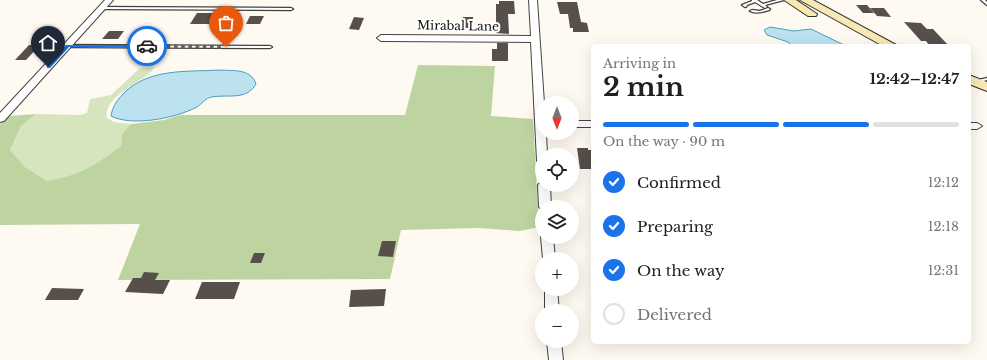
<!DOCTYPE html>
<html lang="en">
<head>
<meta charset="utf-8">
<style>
	:root { --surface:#fff; --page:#f6f6f6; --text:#202124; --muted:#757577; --line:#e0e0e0; --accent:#1a73e8 }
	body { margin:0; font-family:"Libre Baskerville",serif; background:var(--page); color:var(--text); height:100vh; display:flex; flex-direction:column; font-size:15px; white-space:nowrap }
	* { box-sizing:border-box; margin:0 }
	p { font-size:13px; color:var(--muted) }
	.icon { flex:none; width:22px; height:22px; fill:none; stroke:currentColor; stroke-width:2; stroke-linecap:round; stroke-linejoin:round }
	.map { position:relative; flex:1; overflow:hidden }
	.side { position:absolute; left:591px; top:44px; width:380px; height:300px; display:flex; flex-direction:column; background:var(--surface); border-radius:6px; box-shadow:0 4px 16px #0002 }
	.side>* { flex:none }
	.needle { width:26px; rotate:180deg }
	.buttons { position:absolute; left:535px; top:96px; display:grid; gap:8px }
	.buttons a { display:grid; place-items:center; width:44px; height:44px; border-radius:50%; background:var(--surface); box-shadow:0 4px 16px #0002; font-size:20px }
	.pin { position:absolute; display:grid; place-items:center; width:34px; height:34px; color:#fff; margin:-41px -17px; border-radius:50% 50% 50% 0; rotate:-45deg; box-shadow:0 0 4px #0007 }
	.pin .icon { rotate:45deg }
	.courier { position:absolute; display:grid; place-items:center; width:40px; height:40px; margin:-20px; border:3px solid #1a73e8; border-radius:50%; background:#fff; color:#222; box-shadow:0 1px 5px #0007 }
	.head em { font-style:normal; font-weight:800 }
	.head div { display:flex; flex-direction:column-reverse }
	.head { display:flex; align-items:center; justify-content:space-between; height:68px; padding:0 12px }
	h1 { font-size:26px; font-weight:800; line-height:30px }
	.bar { display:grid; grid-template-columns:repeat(4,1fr); gap:6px 4px; align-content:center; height:48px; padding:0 12px }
	.bar i { height:5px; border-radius:3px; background:var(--line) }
	.bar .selected { background:var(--accent) }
	.bar p { grid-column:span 4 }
	ol { padding:0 12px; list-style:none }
	li { display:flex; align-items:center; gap:12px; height:44px }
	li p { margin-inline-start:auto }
	li .icon { padding:4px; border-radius:50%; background:var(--accent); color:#fff; stroke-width:4 }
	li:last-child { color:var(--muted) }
	li i { width:22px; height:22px; border:2px solid var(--line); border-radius:50% }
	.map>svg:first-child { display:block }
	.green { fill:#d7e5bf }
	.forest { fill:#bdd4a0 }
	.water { fill:#bce2f0; stroke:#4b9dbf }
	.building { fill:#564f4c }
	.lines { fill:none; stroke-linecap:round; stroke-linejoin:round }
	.lane-casing { stroke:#424242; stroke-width:2.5 }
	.street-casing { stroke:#424242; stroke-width:2 }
	.secondary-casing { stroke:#313131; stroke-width:2 }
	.lane { fill:#fff; fill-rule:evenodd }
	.street { fill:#fff; fill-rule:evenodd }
	.secondary { fill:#f7e8b4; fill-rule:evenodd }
	.route { fill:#1a73e8 }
	.done { stroke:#63615e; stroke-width:4; stroke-dasharray:0 7.2 }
	.labels { text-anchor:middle; stroke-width:4; stroke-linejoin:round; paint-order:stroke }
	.far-street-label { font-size:12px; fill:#0f0f0f; stroke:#fff }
</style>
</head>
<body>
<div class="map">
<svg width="987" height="360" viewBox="0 0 987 360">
	<rect width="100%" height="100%" fill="#fefaf2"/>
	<path class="green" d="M 155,67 C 152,70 149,74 146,76 C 134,85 103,99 107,118 L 114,122 L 131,124 L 122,134 L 121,146 C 94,166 80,175 47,181 L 25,167 L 10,150 L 21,126 L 36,114 L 80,115 L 87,113 L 90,99 L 111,95 L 140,68 Z"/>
	<path class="forest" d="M 418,65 L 495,66 L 491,116 L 533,119 L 539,227 L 520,231 L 478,228 L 401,230 L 390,279 L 118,280 L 140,224 L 0,225 L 0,124 L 8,116 L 36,114 L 21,126 L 10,150 L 25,167 L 47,181 C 80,175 94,166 121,146 L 122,134 L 131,124 L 164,120 L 180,115 L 405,115 Z"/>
	<g class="water">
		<path d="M 770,27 L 794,31 L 811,29 L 846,46 L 792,46 L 788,42 L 767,35 L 764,30 Z"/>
		<path d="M 219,70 C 232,71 251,68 256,84 C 246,101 228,94 212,97 C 205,98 202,104 197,107 C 176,118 132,127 111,116 C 112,108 117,100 123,94 C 148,68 186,72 219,70 Z"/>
	</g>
	<g class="building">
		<path d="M 499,1 L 514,1 L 515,14 L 508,14 L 509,34 L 496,33 L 496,4 L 499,4 Z"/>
		<path d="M 557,2 L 577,2 L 581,22 L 587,23 L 589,32 L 573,32 L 573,28 L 570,28 L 568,14 L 560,14 Z"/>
		<path d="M 856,5 L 867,5 L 874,13 L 863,13 Z"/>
		<path d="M 870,8 L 884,8 L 891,17 L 877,16 Z"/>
		<path d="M 197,13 L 217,13 L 210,24 L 190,24 Z"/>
		<path d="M 250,16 L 264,16 L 260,24 L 246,24 Z"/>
		<path d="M 354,17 L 364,18 L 359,30 L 349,29 Z"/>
		<path d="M 463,17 L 473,17 L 473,28 L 462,28 Z"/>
		<path d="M 904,22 L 921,23 L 927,29 L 933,29 L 948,45 L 929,45 L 926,41 L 921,41 Z"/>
		<path d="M 109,31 L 124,31 L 118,39 L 102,39 Z"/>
		<path d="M 497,43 L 508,43 L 508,61 L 492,61 L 492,49 L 497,49 Z"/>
		<path d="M 29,45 L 40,45 L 26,60 L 15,60 Z"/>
		<path d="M 577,148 L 588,148 L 588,150 L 593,150 L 593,169 L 580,169 Z"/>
		<path d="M 382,241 L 396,241 L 393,257 L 378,256 Z"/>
		<path d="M 254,253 L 265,253 L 261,263 L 250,263 Z"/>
		<path d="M 144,272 L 159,273 L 155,280 L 170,280 L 163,294 L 125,292 L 133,278 L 141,278 Z"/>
		<path d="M 202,282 L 240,282 L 234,299 L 195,299 Z"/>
		<path d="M 52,288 L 84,289 L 78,300 L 45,300 Z"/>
		<path d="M 386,289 L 384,306 L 349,307 L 351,290 Z"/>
	</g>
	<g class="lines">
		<g class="lane-casing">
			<g id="lane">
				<path d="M 752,0 L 757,0 L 763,4 L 777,0 L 784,0 L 765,5 L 767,7 L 765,8 L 755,2 L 747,5 L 746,7 L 745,7 L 742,5 L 752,1 Z"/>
				<path d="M 981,0 L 985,0 L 987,2 L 987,5 Z"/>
				<path d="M 100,7 L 291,8 L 293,9 L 291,10 L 101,9 L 100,9 Z"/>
				<path d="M 768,8 L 770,9 L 769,10 C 763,12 757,14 750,11 L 752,10 L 760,11 Z"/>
				<path d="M 66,45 L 270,46 L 272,47 L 270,48 L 68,47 L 66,46 Z"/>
				<path d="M 987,78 L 987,80 L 976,83 L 974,82 L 974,81 Z"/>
			</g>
		</g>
		<g class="street-casing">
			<g id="street">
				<path d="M 105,0 L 113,0 L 4,121 L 0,122 L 0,113 Z"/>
				<path d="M 529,0 L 537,0 L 544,103 L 542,103 L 542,133 L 546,133 L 547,155 L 542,155 L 542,165 L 537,161 L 531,42 L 381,41 L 377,38 L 381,35 L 531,36 Z"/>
				<rect x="572" y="121" width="21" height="6"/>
				<path d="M 969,123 L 977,123 L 982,126 L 977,129 L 969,129 Z"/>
				<path d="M 542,181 L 542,185 L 550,185 L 551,207 L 542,207 L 542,210 L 539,207 L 538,185 Z"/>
				<path d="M 542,235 L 542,237 L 553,237 L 555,259 L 543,259 L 541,237 Z"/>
				<path d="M 545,289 L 557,289 L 559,311 L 545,311 Z"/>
				<path d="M 547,341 L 561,341 L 563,360 L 549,360 Z"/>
			</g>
		</g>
		<g class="secondary-casing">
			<g id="secondary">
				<path d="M 784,0 L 796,0 L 817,14 L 816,16 L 808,16 Z"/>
				<path d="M 800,0 L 813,0 L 898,46 L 883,46 Z"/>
				<path d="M 969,75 L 987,82 L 987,91 L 969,84 Z"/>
			</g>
		</g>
		<use href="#lane" class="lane"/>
		<use href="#street" class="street"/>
		<use href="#secondary" class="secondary"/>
	</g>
	<path class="route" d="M 66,45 L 147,45 L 150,46 L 147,48 L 69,47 L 50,68 L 47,68 L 47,66 Z"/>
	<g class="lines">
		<path class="done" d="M 147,46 L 226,47"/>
	</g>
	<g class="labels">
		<g class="far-street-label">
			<text transform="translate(458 26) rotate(1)" y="4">Mirabal Lane</text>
		</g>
	</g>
</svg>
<div class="buttons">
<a><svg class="needle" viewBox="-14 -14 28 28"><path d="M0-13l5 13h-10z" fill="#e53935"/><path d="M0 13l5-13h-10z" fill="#757577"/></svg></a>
<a><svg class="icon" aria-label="locate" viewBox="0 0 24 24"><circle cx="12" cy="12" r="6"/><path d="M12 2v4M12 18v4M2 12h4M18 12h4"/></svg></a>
<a><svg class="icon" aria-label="layers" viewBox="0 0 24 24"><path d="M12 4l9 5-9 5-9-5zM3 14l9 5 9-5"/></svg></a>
<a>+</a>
<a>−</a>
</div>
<div class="pin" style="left:226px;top:47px;background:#ea580c"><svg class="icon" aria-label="bag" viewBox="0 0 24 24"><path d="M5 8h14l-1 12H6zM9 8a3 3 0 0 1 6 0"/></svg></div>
<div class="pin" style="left:48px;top:67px;background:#1f2937"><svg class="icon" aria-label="home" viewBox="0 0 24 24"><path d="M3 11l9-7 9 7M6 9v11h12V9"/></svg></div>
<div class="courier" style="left:147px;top:46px"><svg class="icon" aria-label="car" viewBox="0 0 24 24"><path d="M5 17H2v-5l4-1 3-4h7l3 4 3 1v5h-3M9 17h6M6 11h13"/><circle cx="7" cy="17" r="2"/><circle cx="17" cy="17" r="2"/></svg></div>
<section class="side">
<div class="head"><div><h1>2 min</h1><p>Arriving in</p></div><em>12:42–12:47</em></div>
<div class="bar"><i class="selected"></i><i class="selected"></i><i class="selected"></i><i></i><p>On the way · 90 m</p></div>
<ol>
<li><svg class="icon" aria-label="check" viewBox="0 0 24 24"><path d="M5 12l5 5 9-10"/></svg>Confirmed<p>12:12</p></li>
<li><svg class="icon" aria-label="check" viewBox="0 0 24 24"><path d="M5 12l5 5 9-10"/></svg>Preparing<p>12:18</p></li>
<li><svg class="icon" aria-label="check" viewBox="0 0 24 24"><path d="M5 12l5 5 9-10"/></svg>On the way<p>12:31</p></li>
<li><i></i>Delivered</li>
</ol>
</section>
</div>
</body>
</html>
